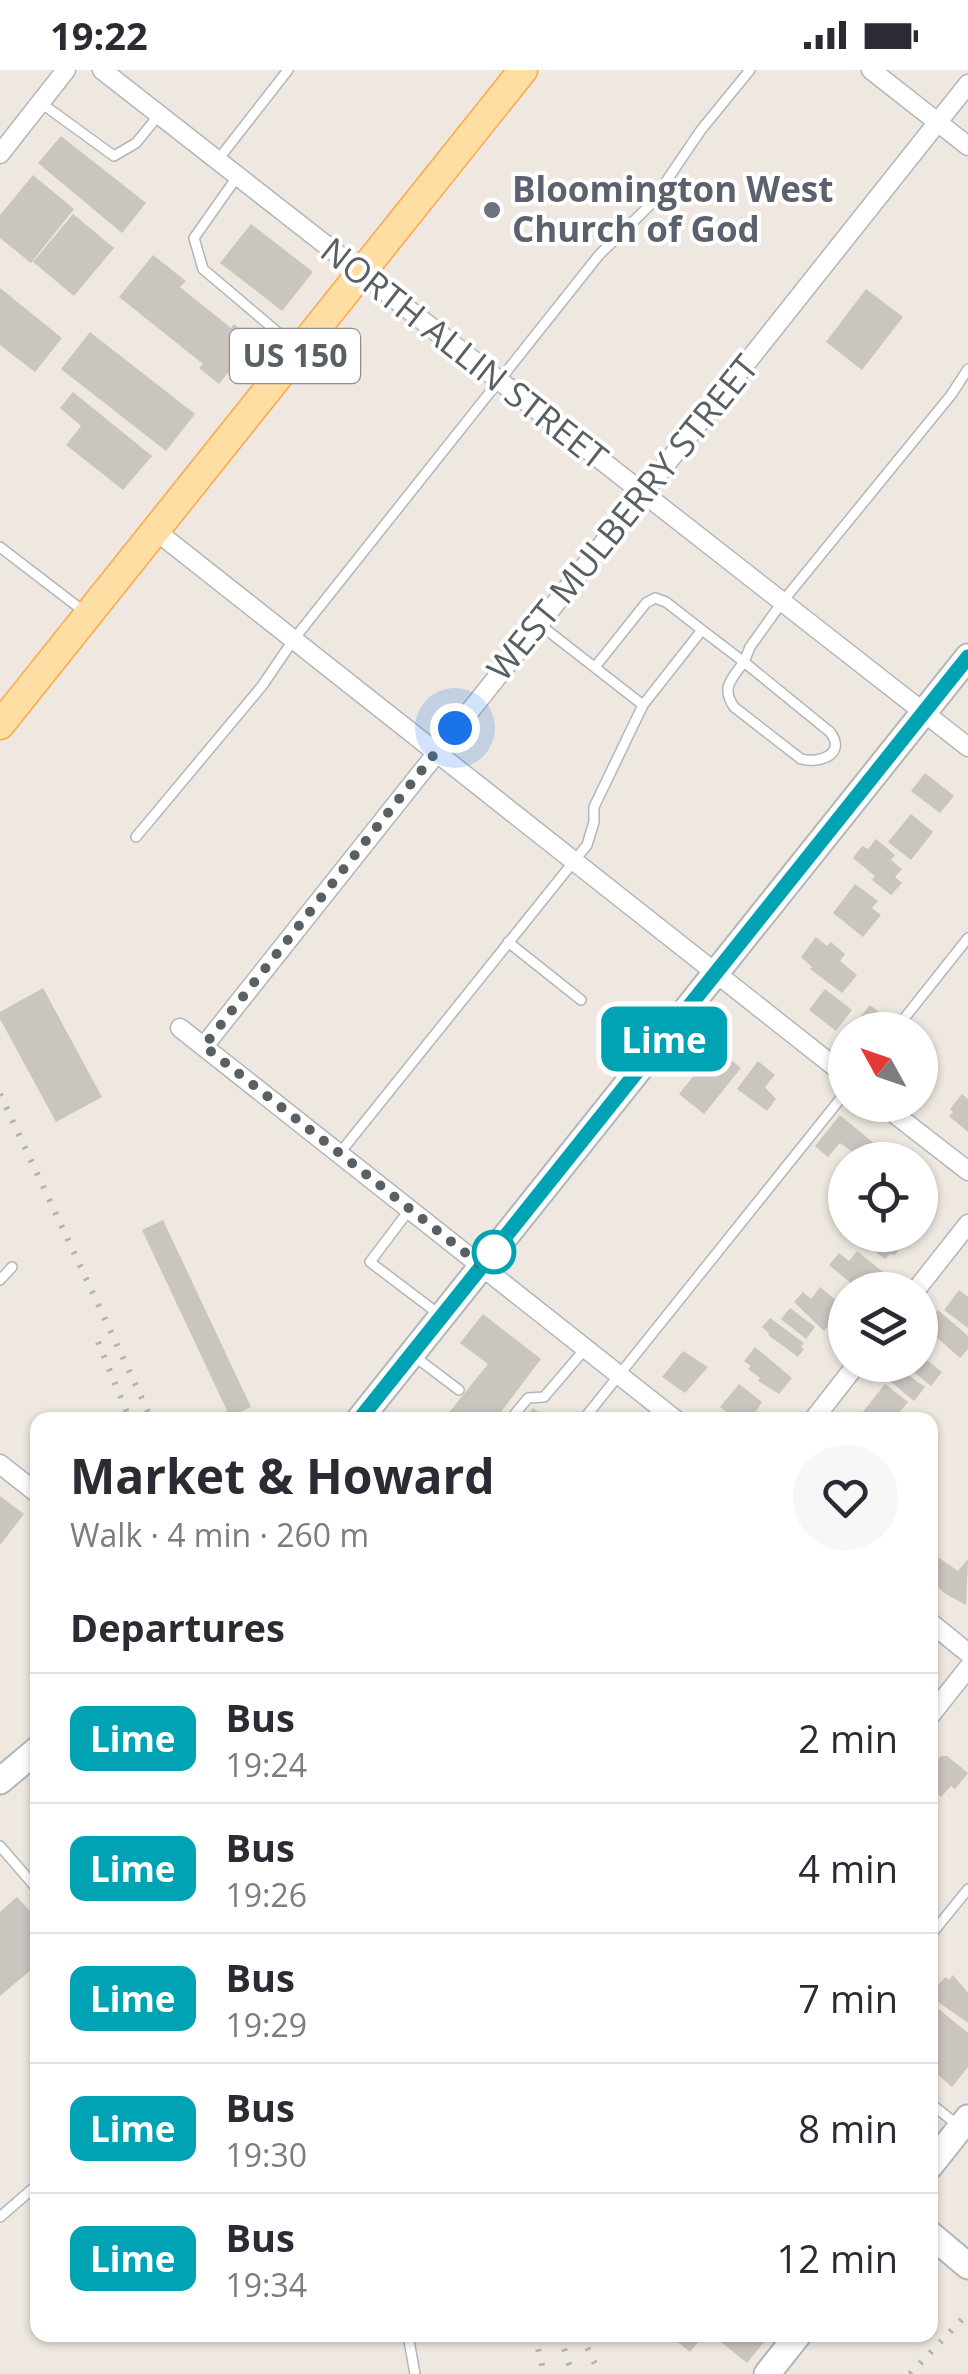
<!DOCTYPE html>
<html lang="en">
<head>
<meta charset="utf-8">
<style>
  :root { --surface:#fff; --page:#f7f7f7; --text:#2b2b33; --muted:#7c7c81; --line:#e1e1e2 }
  body { margin:0; font-family:"Open Sans",sans-serif; background:var(--page); color:var(--text); height:100vh; display:flex; flex-direction:column; font-size:38px; white-space:nowrap }
  * { box-sizing:border-box; margin:0 }
  p { font-size:32px; color:var(--muted) }
  .icon { flex:none; width:55px; height:55px; fill:none; stroke:currentColor; stroke-width:2; stroke-linecap:round; stroke-linejoin:round }
  .map { position:relative; flex:1; overflow:hidden }
  .panel { position:absolute; left:30px; top:1342px; width:908px; height:930px; display:flex; flex-direction:column; background:var(--surface); border-radius:20px; box-shadow:0 2px 8px #0004 }
  .panel>* { flex:none }
  .badge { padding:0 20px; border-radius:15px; font-size:35px; line-height:65px }
  .needle { width:65px; rotate:310deg }
  .fabs { position:absolute; left:828px; top:942px; display:grid; gap:20px }
  .fabs a { display:grid; place-items:center; width:110px; height:110px; border-radius:50%; background:var(--surface); box-shadow:0 2px 8px #0004; font-size:50px }
  .you { position:absolute; width:50px; height:50px; margin:-25px; border:8px solid #fff; border-radius:50%; background:#1a73e8; box-shadow:0 0 0 15px #1a73e833 }
  .map>.badge { position:absolute; translate:-50% -50%; box-shadow:0 0 0 5px #fff }
  h2 { padding:0 40px; font-size:38px; line-height:90px }
  .round { display:grid; place-items:center; flex:none; width:105px; height:105px; border-radius:52px; background:var(--page) }
  .overview { display:flex; align-items:center; justify-content:space-between; height:170px; padding:0 40px }
  h1 { font-size:48px; font-weight:700; line-height:75px }
  ul { padding:0; list-style:none }
  li { display:flex; align-items:center; gap:30px; height:130px; padding:0 40px; border-top:2px solid var(--line) }
  li div { flex:1 }
  li b { display:block; font-size:38px }
  li em { font-style:normal }
  li .badge { min-width:110px; font-weight:700; text-align:center }
  .status { display:flex; justify-content:space-between; align-items:center; height:70px; padding:0 50px; background:var(--surface); direction:ltr }
  .status svg { height:28px; fill:currentColor }
  .map>svg:first-child { display:block }
</style>
</head>
<body>
<div class="status"><b>19:22</b><svg viewBox="0 0 49 12"><path d="M0 12V9h3v3zM5 12V6h3v6zM10 12V3h3v9zM15 12V0h3v12zM26 1h20v11H26zM47 4h2v5h-2z"/></svg></div>
<div class="map">
<svg width="968" height="2304" viewBox="0 0 968 2304">
  <rect width="100%" height="100%" fill="#eee8e0"/>
  <path fill="#cbc5bf" d="M61,66l85,67 -24,30 -84,-70z
    M33,105l41,34 -43,54 -31,-25v-23z
    M73,144l41,34 -40,48 -41,-34z
    M251,154l62,48 -31,39 -62,-48z
    M153,185l33,26 -6,6 51,41 3,-4 20,17 -35,43 -20,-16 4,-4 -84,-67z
    M0,218l62,50 -27,34 -35,-27z
    M866,219l37,28 -41,53 -36,-28z
    M90,262l105,82 -29,37 -105,-82z
    M73,322l79,64 -29,34 -57,-45 15,-19 -21,-18z
    M925,703l29,23 -14,17 -29,-22z
    M911,744l22,18 -22,28 -23,-18z
    M876,769l19,16 -4,5 11,9 -7,8 7,6 -11,12 -19,-15 3,-4 -22,-18 9,-12 6,3z
    M855,814l23,17 -6,7 9,7 -18,22 -30,-24z
    M816,867l11,9 4,-4 14,12 -5,7 17,14 -15,18 -32,-24 2,-2 -11,-10z
    M43,918l59,109 -46,25 -56,-103v-7z
    M825,919l27,21 -16,21 -27,-21z
    M870,935l20,16 -8,9h-28l-3,-2z
    M920,975l12,10 -12,15z
    M716,978l25,20 -37,46 -25,-20z
    M758,991l17,14 -10,12 11,12 -9,12 -30,-22z
    M962,1024l6,5v33l-19,-16 4,-4 -3,-3z
    M840,1045l36,30 -12,15 -24,-17 -12,14 -13,-11z
    M920,1120l12,9 3,8 -13,14z
    M163,1150l88,187 -21,10 -88,-187z
    M865,1165h31l8,8 -9,12 -5,-1 -5,5 -11,-8 4,-6z
    M857,1181l26,21 -14,18h-10l-30,-25 10,-12 10,8z
    M820,1217l23,19 -19,25 -30,-29 9,-10 8,7z
    M959,1220l9,7v31l-24,-18z
    M790,1238l25,19 -9,12 -25,-20z
    M938,1240l30,26v13l-8,9 -35,-31z
    M483,1244l58,45 -46,61h-52l45,-56 -28,-21z
    M770,1248l34,25 -3,4 3,2 -6,8 -30,-22 1,-2 -7,-6z
    M755,1277l37,31 -13,16 -21,-13 2,-3 -12,-9 3,-3 -7,-5z
    M683,1281l25,16 -23,26 -23,-16z
    M920,1285l22,17 -11,14 -26,-21h15z
    M894,1295l31,22 -11,14 -29,-24z
    M739,1314l23,18 -11,17 -3,-3 -3,4h-9l-16,-13z
    M885,1314l23,18 -15,18h-21l-10,-7z
    M533,1338l16,12h-25z
    M0,1426l24,18 -24,31z
    M932,1483l26,18 10,-12 -2,46 -22,-12 -14,-15z
    M941,1686h6l21,17 -13,16 -4,-3 -10,11 -11,-12 7,-9 -5,-9z
    M17,1827l21,23v44l-38,32v-84z
    M953,1905l15,18v30l-31,-22 2,-3 -6,-7 12,-14 4,3z
    M930,1932l38,31v34l-16,20 -22,-19z
    M669,2265h35l-14,17z
    M712,2265h58l-23,28z"/>
  <g fill="none" stroke-linecap="round" stroke-linejoin="round">
    <g stroke="#b2b6ba" stroke-width="12">
      <path id="lane" d="M41,33l73,53 22,-13 23,-28
        M217,91l71,-91
        M237,107l-43,61 9,31 92,78
        M0,477l86,66
        M539,554l104,81 59,-75 42,32c-13,17 -23,26 -10,45l67,52c19,5 46,-5 29,-27l-86,-70 6,-15 33,-46 168,-206 17,-26
        M595,597l51,-64 9,-5 11,4 36,28
        M136,767l126,-151 32,-47 305,-384 51,-50 51,-75 49,-60
        M508,872l73,58
        M895,960l73,-92
        M339,1084l248,-309 7,-23v-15l49,-102
        M410,1139l-40,53 70,53
        M0,1210l12,-13
        M414,1286l45,34
        M510,1350l18,-22 16,-1 41,-48
        M583,1350l262,-327
        M0,1776l38,44
        M930,1866l38,-47
        M930,2033l29,23
        M0,2147l38,-33
        M408,2265l7,39"/>
    </g>
    <g stroke="#b2b6ba" stroke-width="21">
      <path id="street" d="M102,0l866,677
        M871,0l97,76
        M0,84l66,-84
        M156,461l689,544
        M180,958l496,392
        M204,976l764,-962
        M883,1035l85,66
        M916,1220l52,-66
        M813,1350l43,-55
        M0,1394l38,30
        M930,1552l38,31
        M930,1646l38,-48"/>
    </g>
    <g stroke="#b0b7ba" stroke-width="29">
      <path id="secondary" d="M359,1350l609,-763
        M0,1711l38,-32
        M930,2096l38,-48
        M930,2164l38,32
        M767,2304l31,-39"/>
    </g>
    <g stroke="#ffa648" stroke-width="31">
      <path id="primary" d="M0,655l523,-655"/>
    </g>
    <use href="#lane" stroke="#fff" stroke-width="9"/>
    <use href="#street" stroke="#fff" stroke-width="18"/>
    <use href="#secondary" stroke="#fff" stroke-width="25"/>
    <use href="#primary" stroke="#ffdea4" stroke-width="28"/>
    <path stroke="#b1b2b3" stroke-width="6" stroke-dasharray="2.5 12" stroke-linecap="butt" d="M0,1024l152,326
      M98,1272l32,78
      M535,2265l9,39
      M560,2265l12,39
      M581,2265l19,39
      M910,2304l58,-61"/>
  </g>
  <g fill="none" stroke-linecap="round" stroke-linejoin="round">
    <g stroke="#fff" stroke-width="22">
      <path id="line" d="M359,1350l609,-763"/>
    </g>
    <use href="#line" stroke="#00a3b4" stroke-width="15"/>
    <path stroke="#596063" stroke-width="10" stroke-dasharray="0 18" d="M455,658l-251,318 278,220 12,-14"/>
  </g>
  <circle fill="#6b7280" stroke="#fff" stroke-width="4" cx="492" cy="140" r="10"/>
  <circle fill="#fff" stroke="#00a3b4" stroke-width="5" cx="494" cy="1182" r="20"/>
  <g text-anchor="middle" stroke-width="8" stroke-linejoin="round" paint-order="stroke">
    <rect fill="#fff" stroke="#8b9092" stroke-width="2.5" x="230" y="259" width="130" height="54" rx="8"/>
    <g font-size="32" font-weight="bold" fill="#596063">
      <text x="295" y="297">US 150</text>
    </g>
    <g font-size="35" font-weight="bold" fill="#5b616d" stroke="#fff" text-anchor="start">
      <text x="512" y="132">Bloomington West<tspan x="512" dy="40">Church of God</tspan></text>
    </g>
    <g font-size="35" fill="#596063" stroke="#fff">
      <text transform="translate(464 284) rotate(38)" y="12">NORTH ALLIN STREET</text>
      <text transform="translate(623 448) rotate(-51)" y="12">WEST MULBERRY STREET</text>
    </g>
  </g>
</svg>
<div class="fabs">
<a><svg class="needle" viewBox="-14 -14 28 28"><path d="M0-13l5 13h-10z" fill="#e53935"/><path d="M0 13l5-13h-10z" fill="#7c7c81"/></svg></a>
<a><svg class="icon" aria-label="locate" viewBox="0 0 24 24"><circle cx="12" cy="12" r="6"/><path d="M12 2v4M12 18v4M2 12h4M18 12h4"/></svg></a>
<a><svg class="icon" aria-label="layers" viewBox="0 0 24 24"><path d="M12 4l9 5-9 5-9-5zM3 14l9 5 9-5"/></svg></a>
</div>
<div class="you" style="left:455px;top:658px"></div>
<b class="badge" style="left:664px;top:969px;background:#00a3b4;color:#fff">Lime</b>
<section class="panel">
<div class="overview"><div><h1>Market &amp; Howard</h1><p>Walk · 4 min · 260 m</p></div><a class="round"><svg class="icon" aria-label="heart" viewBox="0 0 24 24"><path d="M12 20l-8-8c-3-5 5-10 8-4 3-6 11-1 8 4z"/></svg></a></div>
<h2>Departures</h2>
<ul>
<li><span class="badge" style="background:#00a3b4;color:#fff">Lime</span><div><b>Bus</b><p>19:24</p></div><em>2 min</em></li>
<li><span class="badge" style="background:#00a3b4;color:#fff">Lime</span><div><b>Bus</b><p>19:26</p></div><em>4 min</em></li>
<li><span class="badge" style="background:#00a3b4;color:#fff">Lime</span><div><b>Bus</b><p>19:29</p></div><em>7 min</em></li>
<li><span class="badge" style="background:#00a3b4;color:#fff">Lime</span><div><b>Bus</b><p>19:30</p></div><em>8 min</em></li>
<li><span class="badge" style="background:#00a3b4;color:#fff">Lime</span><div><b>Bus</b><p>19:34</p></div><em>12 min</em></li>
</ul>
</section>
</div>
</body>
</html>
